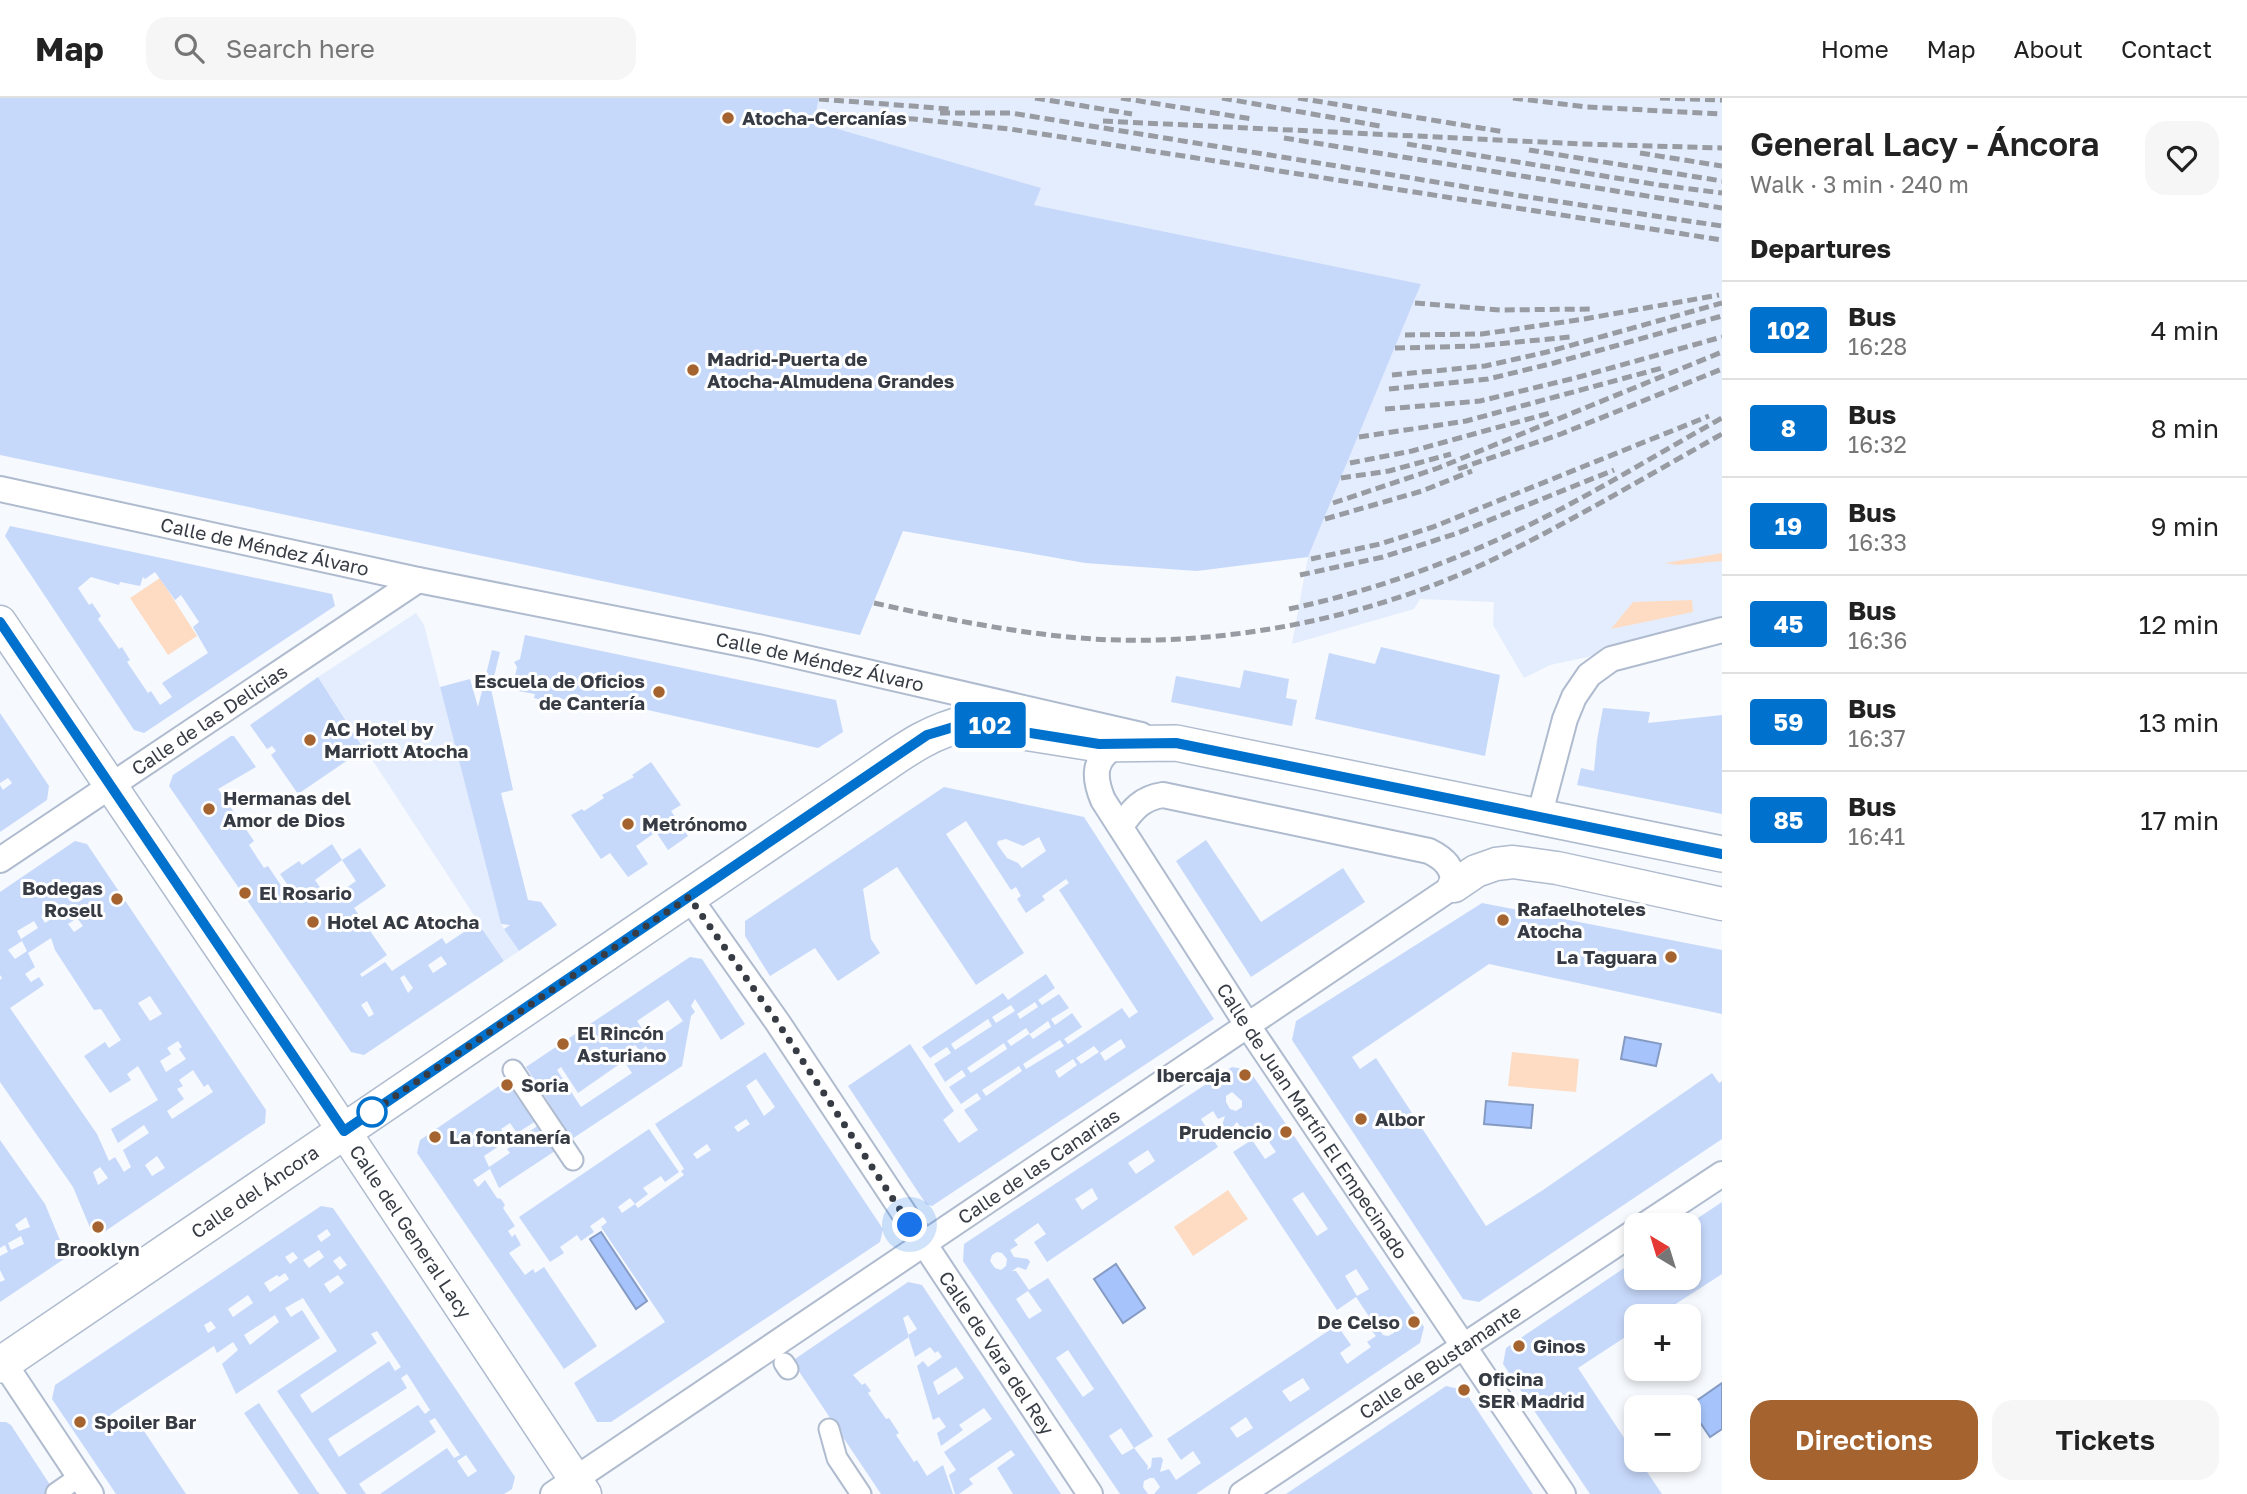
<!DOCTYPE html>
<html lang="en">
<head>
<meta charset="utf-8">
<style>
  :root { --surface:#fff; --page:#f6f6f6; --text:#222; --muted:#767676; --line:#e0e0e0; --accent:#a4632f }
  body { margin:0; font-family:"Golos Text",sans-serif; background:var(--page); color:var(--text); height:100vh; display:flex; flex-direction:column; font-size:26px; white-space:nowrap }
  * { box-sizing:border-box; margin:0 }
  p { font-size:23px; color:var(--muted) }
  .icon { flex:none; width:38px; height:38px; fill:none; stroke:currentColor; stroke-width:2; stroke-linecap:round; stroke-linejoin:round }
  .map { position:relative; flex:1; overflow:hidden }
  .sheet { display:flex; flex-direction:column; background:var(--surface); width:525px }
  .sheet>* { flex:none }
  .badge { padding:0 14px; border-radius:5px; font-size:24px; line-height:46px }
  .needle { width:46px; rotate:322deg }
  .controls { position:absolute; left:1624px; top:1115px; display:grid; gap:14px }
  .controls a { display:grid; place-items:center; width:77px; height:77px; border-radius:14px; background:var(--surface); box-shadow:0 4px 10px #0003; font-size:35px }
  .you { position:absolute; width:35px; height:35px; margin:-18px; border:5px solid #fff; border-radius:50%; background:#1a73e8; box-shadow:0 0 0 10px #1a73e833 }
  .map>.badge { position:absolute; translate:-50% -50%; box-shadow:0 0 0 4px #fff }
  h2 { padding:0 28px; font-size:26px; line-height:63px }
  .round { display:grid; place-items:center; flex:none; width:74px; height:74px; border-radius:21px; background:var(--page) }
  .headline { display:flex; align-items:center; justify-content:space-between; height:119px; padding:0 28px }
  h1 { font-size:33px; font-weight:600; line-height:52px }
  .cta { display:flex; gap:14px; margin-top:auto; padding:14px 28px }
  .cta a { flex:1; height:80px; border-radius:21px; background:var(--accent); color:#fff; font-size:28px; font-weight:600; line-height:80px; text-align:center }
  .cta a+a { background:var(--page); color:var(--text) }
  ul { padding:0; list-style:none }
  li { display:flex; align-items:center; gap:21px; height:98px; padding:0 28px; border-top:2px solid var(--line) }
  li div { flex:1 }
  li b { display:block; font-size:26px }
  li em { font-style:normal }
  li .badge { min-width:77px; font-weight:700; text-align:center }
  header { display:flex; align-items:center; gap:42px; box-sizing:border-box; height:98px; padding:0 35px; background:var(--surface); border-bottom:2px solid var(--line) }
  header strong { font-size:33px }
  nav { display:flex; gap:38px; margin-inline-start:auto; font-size:24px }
  .search { width:490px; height:63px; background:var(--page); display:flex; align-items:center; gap:18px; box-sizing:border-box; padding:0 24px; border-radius:21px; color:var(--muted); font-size:26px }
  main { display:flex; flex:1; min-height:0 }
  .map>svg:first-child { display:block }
</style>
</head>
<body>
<header>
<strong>Map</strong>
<div class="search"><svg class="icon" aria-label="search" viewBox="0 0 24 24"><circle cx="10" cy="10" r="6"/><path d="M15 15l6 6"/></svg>Search here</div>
<nav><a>Home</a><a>Map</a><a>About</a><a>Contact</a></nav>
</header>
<main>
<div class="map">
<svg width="1722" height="1396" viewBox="0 0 1722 1396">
  <rect width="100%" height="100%" fill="#f6f9fd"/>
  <path fill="#e4edfd" d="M819,0h903v522l-88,20 -37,15 -47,10 -26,13 -31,-53 1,-23 -74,-3 -6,10 -122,35 16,-87 113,-273 -387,-79 6,-17 -226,-66z
    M416,515l8,12 77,299 18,27 -15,10 -186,-284z"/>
  <path fill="#fedcc4" d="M1722,455v8l-44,4 -13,-2z
    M160,480l37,58 -29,19 -38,-57z
    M1692,502l1,12 -82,17 22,-27z
    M1512,954l67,7 -3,33 -68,-6z
    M1228,1092l20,29 -55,37 -19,-29z"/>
  <path fill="#a6c4fb" stroke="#859bc4" stroke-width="2" d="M1625,939l36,7 -5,22 -35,-7z
    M1486,1003l47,4 -2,23 -47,-4z
    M601,1134l46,69 -11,8 -46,-70z
    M1116,1166l29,44 -22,15 -29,-44z
    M1722,1285v46l-12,8 -21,-31z"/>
  <path fill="#c7d9fb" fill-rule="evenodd" d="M0,0h819l-5,24 227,66 -7,17 387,79 -113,273 -111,14 -112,-8 -182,-32 -43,104 -860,-180z
    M10,428l322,68 3,12 -191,127 -10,-3 -129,-194zM155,474l20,28 6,-5 18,27 -6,5 15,26 -46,30 10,14 -12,8 -9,-14 -3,2 -21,-31 3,-2 -8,-13 -3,2 -21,-30 3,-3 -9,-13 -3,2 -11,-17 13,-11 28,8 1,-3 20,4 3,-9 2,2z
    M525,537l311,65 7,32 -25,16 -233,-52 -2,8 -30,-7 -1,6 -18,-5 1,-4 -23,-4 5,-23 -3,-5 6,-3z
    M1381,549l119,28 -15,81 -170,-37 14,-66 46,11z
    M492,552l8,2 -9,37 22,101 -12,3 27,107 13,2 16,23 -38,26 -15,-22 6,-4 -9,-1 -61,-237 30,-8 8,28z
    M1244,572l45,9 -3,19 11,2 -5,26 -121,-24 5,-26 64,12z
    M318,579l46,72 -66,45 -27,-39 5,-4 -4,-5 -5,3 -17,-24z
    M1603,610l47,4 -2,11 74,-8v99l-145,-29 4,-17 13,3 3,-31z
    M0,615l49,73 -2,14 -47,32v-47l3,5 9,-7 -4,-5 -8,5z
    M231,638h3l22,31 -38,22 36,52 -5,4 15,23 4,-2 16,24 -3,2 5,7 8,-5 -14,-20 19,-13 3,4 30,-21 10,16 -27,20 14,20 27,-19 -14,-21 18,-12 26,38 -32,22 33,47 -27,19 2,3 23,-15 7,9 50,-33 4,6 24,-16 11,-1 23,34 -140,94 -13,-3 -182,-266 4,-11zM441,858l6,8 -14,9 -5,-8zM404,877l9,13 -5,5 -8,-15zM367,903l7,13 -5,3 -8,-12z
    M651,664l30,43 -10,6 17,25 -20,14 -12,-18 -20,14 12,18 -20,13 -18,-24 -9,6 -30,-44 11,-6 2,2 20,-13 -2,-3 32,-18 -2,-2z
    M944,689l140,30 130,202 -282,187 -6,-2 -78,-118 62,-42 44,67 -11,9 16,23 19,-13 -14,-20 17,-11 -4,-6 -16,11 -12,-17 17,-11 -4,-6 -17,12 -11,-18 17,-11 -4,-6 -17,11 -8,-11 81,-54 5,7 38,-26 9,14 -17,12 4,5 17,-11 10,14 -18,11 4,6 17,-12 10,14 -18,12 4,5 54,-36 7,10 9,-6 -79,-122 10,-7 -3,-4 -24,17 3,4 -19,13 -9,-14 4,-3 -5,-9 -5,3 -45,-69 -20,13 78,119 -48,32 -79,-118 -34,22 8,50 9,14 -42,28 -23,-33 -45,28 -25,-40v-15zM1039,739l7,14 -24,17 -4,-5 -11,-5 -10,-14 1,-3 8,-2 17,7zM1035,904l3,5 -18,12 -3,-5zM1011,907l4,6 -19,12 -4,-6zM988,921l4,7 -37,24 -4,-6zM1048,923l3,6 -18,12 -4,-5 -18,12 -4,-5 19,-13 4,6zM1121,941l5,8 -21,14 -5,-8zM1060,942l4,6 -38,23 -3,-5zM1004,945l3,6 -36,24 -4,-5zM1094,948l5,6 -18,12 -5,-6zM1073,961l4,6 -18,13 -4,-7zM1019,968l3,5 -36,25 -4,-6z
    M1206,742l55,82 82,-54 22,34 -114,75 -75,-116z
    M75,743l12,3 179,266 -1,13 -161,109 -13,-2 -18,-43 -73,-105v-102l2,-2 -2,-3v-83zM56,808l5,7 -16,10 -4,-7zM77,820l6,8 -9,6 -6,-8zM34,823l4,7 -17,11 6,12 -12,8 -7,-9 14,-9 -5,-10zM51,840l4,12 39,60 7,-1 20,31 -12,8 -4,-6 -21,14 26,37 21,-13 -4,-6 11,-8 20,34 -47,29 7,14 26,-18 5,8 -26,17 8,17 -7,5 -9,-15 -6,4 -12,-27 -87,-126 34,-23 -5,-8 -8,5 -6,-8 10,-7 -7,-14zM150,898l12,18 -12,7 -12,-18zM178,943l4,6 -3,2 7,10 -20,13 -6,-11 11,-7 -4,-6zM193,972l11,17 4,-3 5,8 -41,27 -5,-8 17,-12 -7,-10 6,-3 -4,-6zM157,1058l8,12 -13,8 -7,-11zM100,1069l8,11 -10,7 -5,-13z
    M1482,805l240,47v64l-233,-50 -137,93 8,12 16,-11 110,168 57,-36 169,-117 7,10 3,-2v58l-243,163 -16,-3 -171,-259 4,-19z
    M690,859l12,2 43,65 -24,16 -26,-41 -4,7 4,6 -4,4 -9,50 -110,73 -46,-72zM668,902l15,21 -32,22 -14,-22zM635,947l5,6 6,-5 4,7 -8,5 -4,-6 -4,2 -4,-6zM624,963l8,12 -51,34 -24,-37 4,-3 17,26z
    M765,954l118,177 -3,13 -269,180h-14l-23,-39 91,-61 -64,-95 6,-5 -4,-5 -13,9 4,6 -13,9 -4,-6 -17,12 4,6 -14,9 -31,-45 130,-88 30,43 -14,10 -4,-6 -18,12 5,6 -13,10 -5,-6 -12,9 4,6 13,-9 3,4 46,-33 -3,-4 3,-2 -29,-45zM756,981l19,28 -11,9 -18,-30zM746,1021l4,5 -12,8 -4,-5zM707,1046l4,6 -14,9 -4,-5z
    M1232,969l17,3 175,257 -4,16 -224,151h-42l6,-7 -6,-9h-4l-6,3 -1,6 5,7h-28l-157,-233 1,-17zM1232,994l10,9v6l-6,4 -6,-2 -4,-7v-6zM1213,1013l5,8 7,-3 -3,9 4,6 8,-1v-5l3,-3 13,19 -17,11 104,158 19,-13 14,21 -2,2 -8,-2 -3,7 14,5 5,6 -9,6 4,5 -24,17 -7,-11 11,-8 -14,-20 -170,114 14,21 12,-9 8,12 -25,17 -7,-11 -9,3 3,-12 -2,-3 -9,1 -1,9 -4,3 1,-4 -14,-18 -12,7 -13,-19 12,-8 13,20 19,-12 -105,-158 -19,12 -13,-19h-4l6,-4 8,3 4,-8 -2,-3 -14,-2 -4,-7 8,-5 -4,-5 24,-17 8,11 -12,8 13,20 171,-115 -17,-28zM1263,1035l13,19 -11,7 -13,-19zM1148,1052l7,11 -19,13 -8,-11zM1092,1090l6,11 -16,11 -7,-11zM1303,1094l25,37 -11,7 -25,-37zM997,1154l5,1 5,6 -1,7 -5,4 -6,-2 -5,-7 2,-6zM1356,1171l13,20 -12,7 -12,-20zM1028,1193l14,20 -13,8 -13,-20zM1384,1221l6,1 4,6v7l-6,3 -5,-1 -5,-7 1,-6zM1068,1252l26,39 -11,8 -27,-39zM1303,1280l7,11 -20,13 -8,-11zM1246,1319l7,11 -16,10 -7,-10z
    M509,981l27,42 -19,12 -7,-10 -9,6 7,11 8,-5 2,4 21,-14 16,26 -56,37 -9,-19 -17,11 5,7 7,-7 12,18 4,1 4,6 -2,3 12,18 -7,5 4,6 3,-3 6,11 -12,8 16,22 8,-6 2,4 9,-6 53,79 -33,23 -147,-216 3,-13zM508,1042l4,6 -5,3 3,4 -21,14 -5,-11z
    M0,1042l45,64 22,53 -67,45v-20l5,-2 -5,-10v-14l8,-4 -3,-7 -5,3zM26,1119l4,10 -11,4 -4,-6zM21,1138l3,8 -13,6 -3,-7z
    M1722,1104v72l-65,42h-21v14l-58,38 58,88v4h3l23,34h-72l-87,-130 3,-16 130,-88v18h53v-54z
    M321,1108l12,2 39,57 143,212 -3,12 -8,5h-124l67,-46 7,10 6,-3 -25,-37 -6,3 7,11 -77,52 7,10h-19l-70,-103 60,-40 -34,-53 -18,10 6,9 11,-7 18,28 -84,56 -14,-30 16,-14 -5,-8 -16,11 -3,-7 -104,69 8,12 16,-11 52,78h-70l-64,-95 3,-14zM327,1131l4,6 -10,7 -4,-6zM319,1152l5,7 -15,11 -6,-8zM293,1154l5,6 -8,6 -5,-7zM340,1158l7,9 -7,5 -7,-9zM285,1175l4,6 -19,13 -6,-9 13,-8 2,2zM338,1177l6,8 -14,10 -6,-9zM248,1197l5,8 -20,14 -5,-8zM275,1217l4,7 -29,23 -6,-10zM211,1223l5,7 -8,5 -4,-8zM377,1233l24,36 -6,4 -6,-10 -77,52 -12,-18 77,-52 -6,-9zM407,1276l23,36 -5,4 -7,-9 -79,52 -11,-18 79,-51 -6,-10zM466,1357l11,16 -9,6 -11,-16z
    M908,1184l14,3 139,209h-48l-16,-26 18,-13 -4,-5 -42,29 4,5 -14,10h-4l-6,-19 7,-5 -12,-18 48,-33 -8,-11 -25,17 4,5 -22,16 -4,-13 9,-6 -7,-10 -6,3 -16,-54 6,-5 5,6 14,-10 -4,-6 -3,2 -5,-6 -15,10 -7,-22 9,-6 -9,-14 -5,3 6,19 -56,38 9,10 3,-2 6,8 -3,2 18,26 3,-1 10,15 -3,2 18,27 3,-2 10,16 16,-11 10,29h-72l-89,-133zM956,1269l8,11 -26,17 -5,-13z
    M1446,1288l18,4 69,104h-247z
    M259,1305l58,88 3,3h-21l-55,-81z
    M0,1324h6l5,3 45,69h-56z"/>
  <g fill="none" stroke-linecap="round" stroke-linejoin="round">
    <g stroke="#afbbce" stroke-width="23">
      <path id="pedestrian" d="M513,972l60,90
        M784,1265l4,6
        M829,1331l8,29 24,36
        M56,1395l23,-16"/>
    </g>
    <g stroke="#afbbce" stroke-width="28">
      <g id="minor">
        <path id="s1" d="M0,391l418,91 340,67 383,88"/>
        <path id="s2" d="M1118,647c-25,13 -25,31 -15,55l145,226 315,468"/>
        <path d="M1539,719l26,-98 9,-22 15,-22 22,-16 111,-29"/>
        <path id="s3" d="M0,762l418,-280"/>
        <path id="s4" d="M689,799l89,126 312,471"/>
        <path d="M1645,1127l77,-51"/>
        <path d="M0,1259l91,137"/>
        <path id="s5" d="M553,1396l901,-608c-1,-19 -9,-27 -25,-35l-266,-56c-21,3 -30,14 -42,31"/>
        <path id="s6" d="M1242,1396l394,-263"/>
      </g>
    </g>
    <g stroke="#afbbce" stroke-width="35">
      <g id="tertiary">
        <path id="s7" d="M0,524l316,467 269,405"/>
        <path d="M1454,788l22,-15 20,-7 17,-2 44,6 165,36"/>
      </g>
    </g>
    <g stroke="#afbbce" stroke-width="38">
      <g id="secondary">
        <path id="s8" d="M0,1267l880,-598c29,-20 52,-36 87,-44l132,21 77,-1 546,111"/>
      </g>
    </g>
    <use href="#pedestrian" stroke="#fff" stroke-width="19"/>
    <use href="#minor" stroke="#fff" stroke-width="24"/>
    <use href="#tertiary" stroke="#fff" stroke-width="32"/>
    <use href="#secondary" stroke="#fff" stroke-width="35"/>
    <path stroke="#989ca2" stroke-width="5" stroke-dasharray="10 5" stroke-linecap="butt" d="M1035,0l97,16
      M1121,0l131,21
      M1222,0l158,28
      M1298,0l207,34
      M1513,0l74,9 135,7
      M1660,0l62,2
      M819,1l131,10
      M940,15h71l517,84 194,29
      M818,16l96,5 96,10 712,111
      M1103,23l479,23 140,4
      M1284,40l438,70
      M1407,46l252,41 63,8
      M1529,52l193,31
      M1640,55l82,13
      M1415,205l85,7 92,-1
      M1405,237l77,-1 102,-15 135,-24
      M1395,250l81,-2 94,-9
      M1392,277l93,-9 62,-14 175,-49
      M1389,291l99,-10 66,-16 168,-47
      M1385,311l95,-8 95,-23 147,-41
      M1359,339l107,-16 196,-53
      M1350,365l62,-12 138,-38
      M1458,371l103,-35 161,-65
      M1341,380l48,-7 62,-17
      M1333,405l105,-35 284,-116
      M1325,421l97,-28 50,-20
      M1311,461l69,-15 53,-17 276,-111
      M1300,477l83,-18 72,-23 159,-64
      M874,505c72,16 145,31 219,36 133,8 282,-22 401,-80 78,-38 153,-83 228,-125
      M1289,511c94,-20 185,-55 270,-99 55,-29 109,-62 163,-92"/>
  </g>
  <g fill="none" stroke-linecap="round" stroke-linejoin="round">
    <g stroke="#fff" stroke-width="16">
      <path id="line" d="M0,524l344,509 583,-396 40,-12 132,21 77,-1 546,111"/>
    </g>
    <use href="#line" stroke="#0072ce" stroke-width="10"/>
    <path stroke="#373c44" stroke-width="7" stroke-dasharray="0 12.6" d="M372,1014l-9,6 326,-221 89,126 132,202"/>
  </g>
  <g fill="#a4632f" stroke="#fff" stroke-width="2.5">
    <circle cx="728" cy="20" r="7"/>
    <circle cx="693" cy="272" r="7"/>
    <circle cx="659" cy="594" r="7"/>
    <circle cx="310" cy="642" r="7"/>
    <circle cx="209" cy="711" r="7"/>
    <circle cx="628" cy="726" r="7"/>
    <circle cx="245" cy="795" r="7"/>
    <circle cx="117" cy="801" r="7"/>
    <circle cx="1503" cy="822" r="7"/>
    <circle cx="313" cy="824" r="7"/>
    <circle cx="1671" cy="859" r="7"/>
    <circle cx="563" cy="946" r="7"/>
    <circle cx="1245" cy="977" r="7"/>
    <circle cx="507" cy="987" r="7"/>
    <circle cx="1361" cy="1021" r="7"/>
    <circle cx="1286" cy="1034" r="7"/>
    <circle cx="435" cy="1039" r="7"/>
    <circle cx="98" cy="1129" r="7"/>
    <circle cx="1414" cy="1224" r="7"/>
    <circle cx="1519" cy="1248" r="7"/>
    <circle cx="1464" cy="1292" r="7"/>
    <circle cx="80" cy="1324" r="7"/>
  </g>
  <circle fill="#fff" stroke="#0072ce" stroke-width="3.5" cx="372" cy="1014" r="14"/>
  <g text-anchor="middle" stroke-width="6" stroke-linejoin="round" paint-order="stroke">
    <g font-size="19" font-weight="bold" fill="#373c44" stroke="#fff" text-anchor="start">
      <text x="742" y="27">Atocha-Cercanías</text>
      <text x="707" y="268">Madrid-Puerta de<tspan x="707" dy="22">Atocha-Almudena Grandes</tspan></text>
      <text x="645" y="590" text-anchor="end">Escuela de Oficios<tspan x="645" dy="22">de Cantería</tspan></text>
      <text x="324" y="638">AC Hotel by<tspan x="324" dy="22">Marriott Atocha</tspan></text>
      <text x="223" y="707">Hermanas del<tspan x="223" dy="22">Amor de Dios</tspan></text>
      <text x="642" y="733">Metrónomo</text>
      <text x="103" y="797" text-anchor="end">Bodegas<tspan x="103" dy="22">Rosell</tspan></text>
      <text x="259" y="802">El Rosario</text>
      <text x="1517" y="818">Rafaelhoteles<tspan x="1517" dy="22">Atocha</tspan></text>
      <text x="327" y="831">Hotel AC Atocha</text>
      <text x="1657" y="866" text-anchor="end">La Taguara</text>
      <text x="577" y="942">El Rincón<tspan x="577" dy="22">Asturiano</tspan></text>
      <text x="1231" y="984" text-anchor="end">Ibercaja</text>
      <text x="521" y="994">Soria</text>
      <text x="1375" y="1028">Albor</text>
      <text x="1272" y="1041" text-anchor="end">Prudencio</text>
      <text x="449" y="1046">La fontanería</text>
      <text x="98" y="1158" text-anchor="middle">Brooklyn</text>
      <text x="1400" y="1231" text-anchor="end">De Celso</text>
      <text x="1533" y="1255">Ginos</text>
      <text x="1478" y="1288">Oficina<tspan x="1478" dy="22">SER Madrid</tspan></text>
      <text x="94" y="1331">Spoiler Bar</text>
    </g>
    <g font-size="19" fill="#373c44" stroke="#fff">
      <text dy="7" stroke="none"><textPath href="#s1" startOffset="271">Calle de Méndez Álvaro</textPath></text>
      <text dy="7" stroke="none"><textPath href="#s1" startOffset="838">Calle de Méndez Álvaro</textPath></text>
      <text dy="7" stroke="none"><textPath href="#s3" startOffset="252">Calle de las Delicias</textPath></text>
      <text dy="7" stroke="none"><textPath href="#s2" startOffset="448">Calle de Juan Martín El Empecinado</textPath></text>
      <text dy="7" stroke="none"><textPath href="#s5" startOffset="586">Calle de las Canarias</textPath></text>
      <text dy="7" stroke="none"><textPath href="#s8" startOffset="308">Calle del Áncora</textPath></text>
      <text dy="7" stroke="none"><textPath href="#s7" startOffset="735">Calle del General Lacy</textPath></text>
      <text dy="7" stroke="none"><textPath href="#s4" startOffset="550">Calle de Vara del Rey</textPath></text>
      <text dy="7" stroke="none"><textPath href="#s6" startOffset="238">Calle de Bustamante</textPath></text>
    </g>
  </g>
</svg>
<div class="controls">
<a><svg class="needle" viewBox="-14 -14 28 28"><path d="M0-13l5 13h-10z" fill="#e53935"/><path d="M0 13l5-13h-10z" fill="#767676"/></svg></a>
<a>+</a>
<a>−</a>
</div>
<div class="you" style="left:910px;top:1127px"></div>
<b class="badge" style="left:990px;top:627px;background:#0072ce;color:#fff">102</b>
</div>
<section class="sheet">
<div class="headline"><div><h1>General Lacy - Áncora</h1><p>Walk · 3 min · 240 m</p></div><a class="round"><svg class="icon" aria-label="heart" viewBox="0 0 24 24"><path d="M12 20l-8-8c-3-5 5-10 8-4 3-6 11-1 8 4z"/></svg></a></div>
<h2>Departures</h2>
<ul>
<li><span class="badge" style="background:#0072ce;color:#fff">102</span><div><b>Bus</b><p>16:28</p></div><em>4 min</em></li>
<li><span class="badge" style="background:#0072ce;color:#fff">8</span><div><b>Bus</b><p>16:32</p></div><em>8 min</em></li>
<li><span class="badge" style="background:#0072ce;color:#fff">19</span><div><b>Bus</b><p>16:33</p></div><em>9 min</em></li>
<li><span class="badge" style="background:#0072ce;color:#fff">45</span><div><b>Bus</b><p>16:36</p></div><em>12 min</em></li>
<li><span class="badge" style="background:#0072ce;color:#fff">59</span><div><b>Bus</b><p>16:37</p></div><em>13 min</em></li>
<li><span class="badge" style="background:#0072ce;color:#fff">85</span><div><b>Bus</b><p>16:41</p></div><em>17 min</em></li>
</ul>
<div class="cta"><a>Directions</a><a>Tickets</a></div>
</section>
</main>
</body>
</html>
